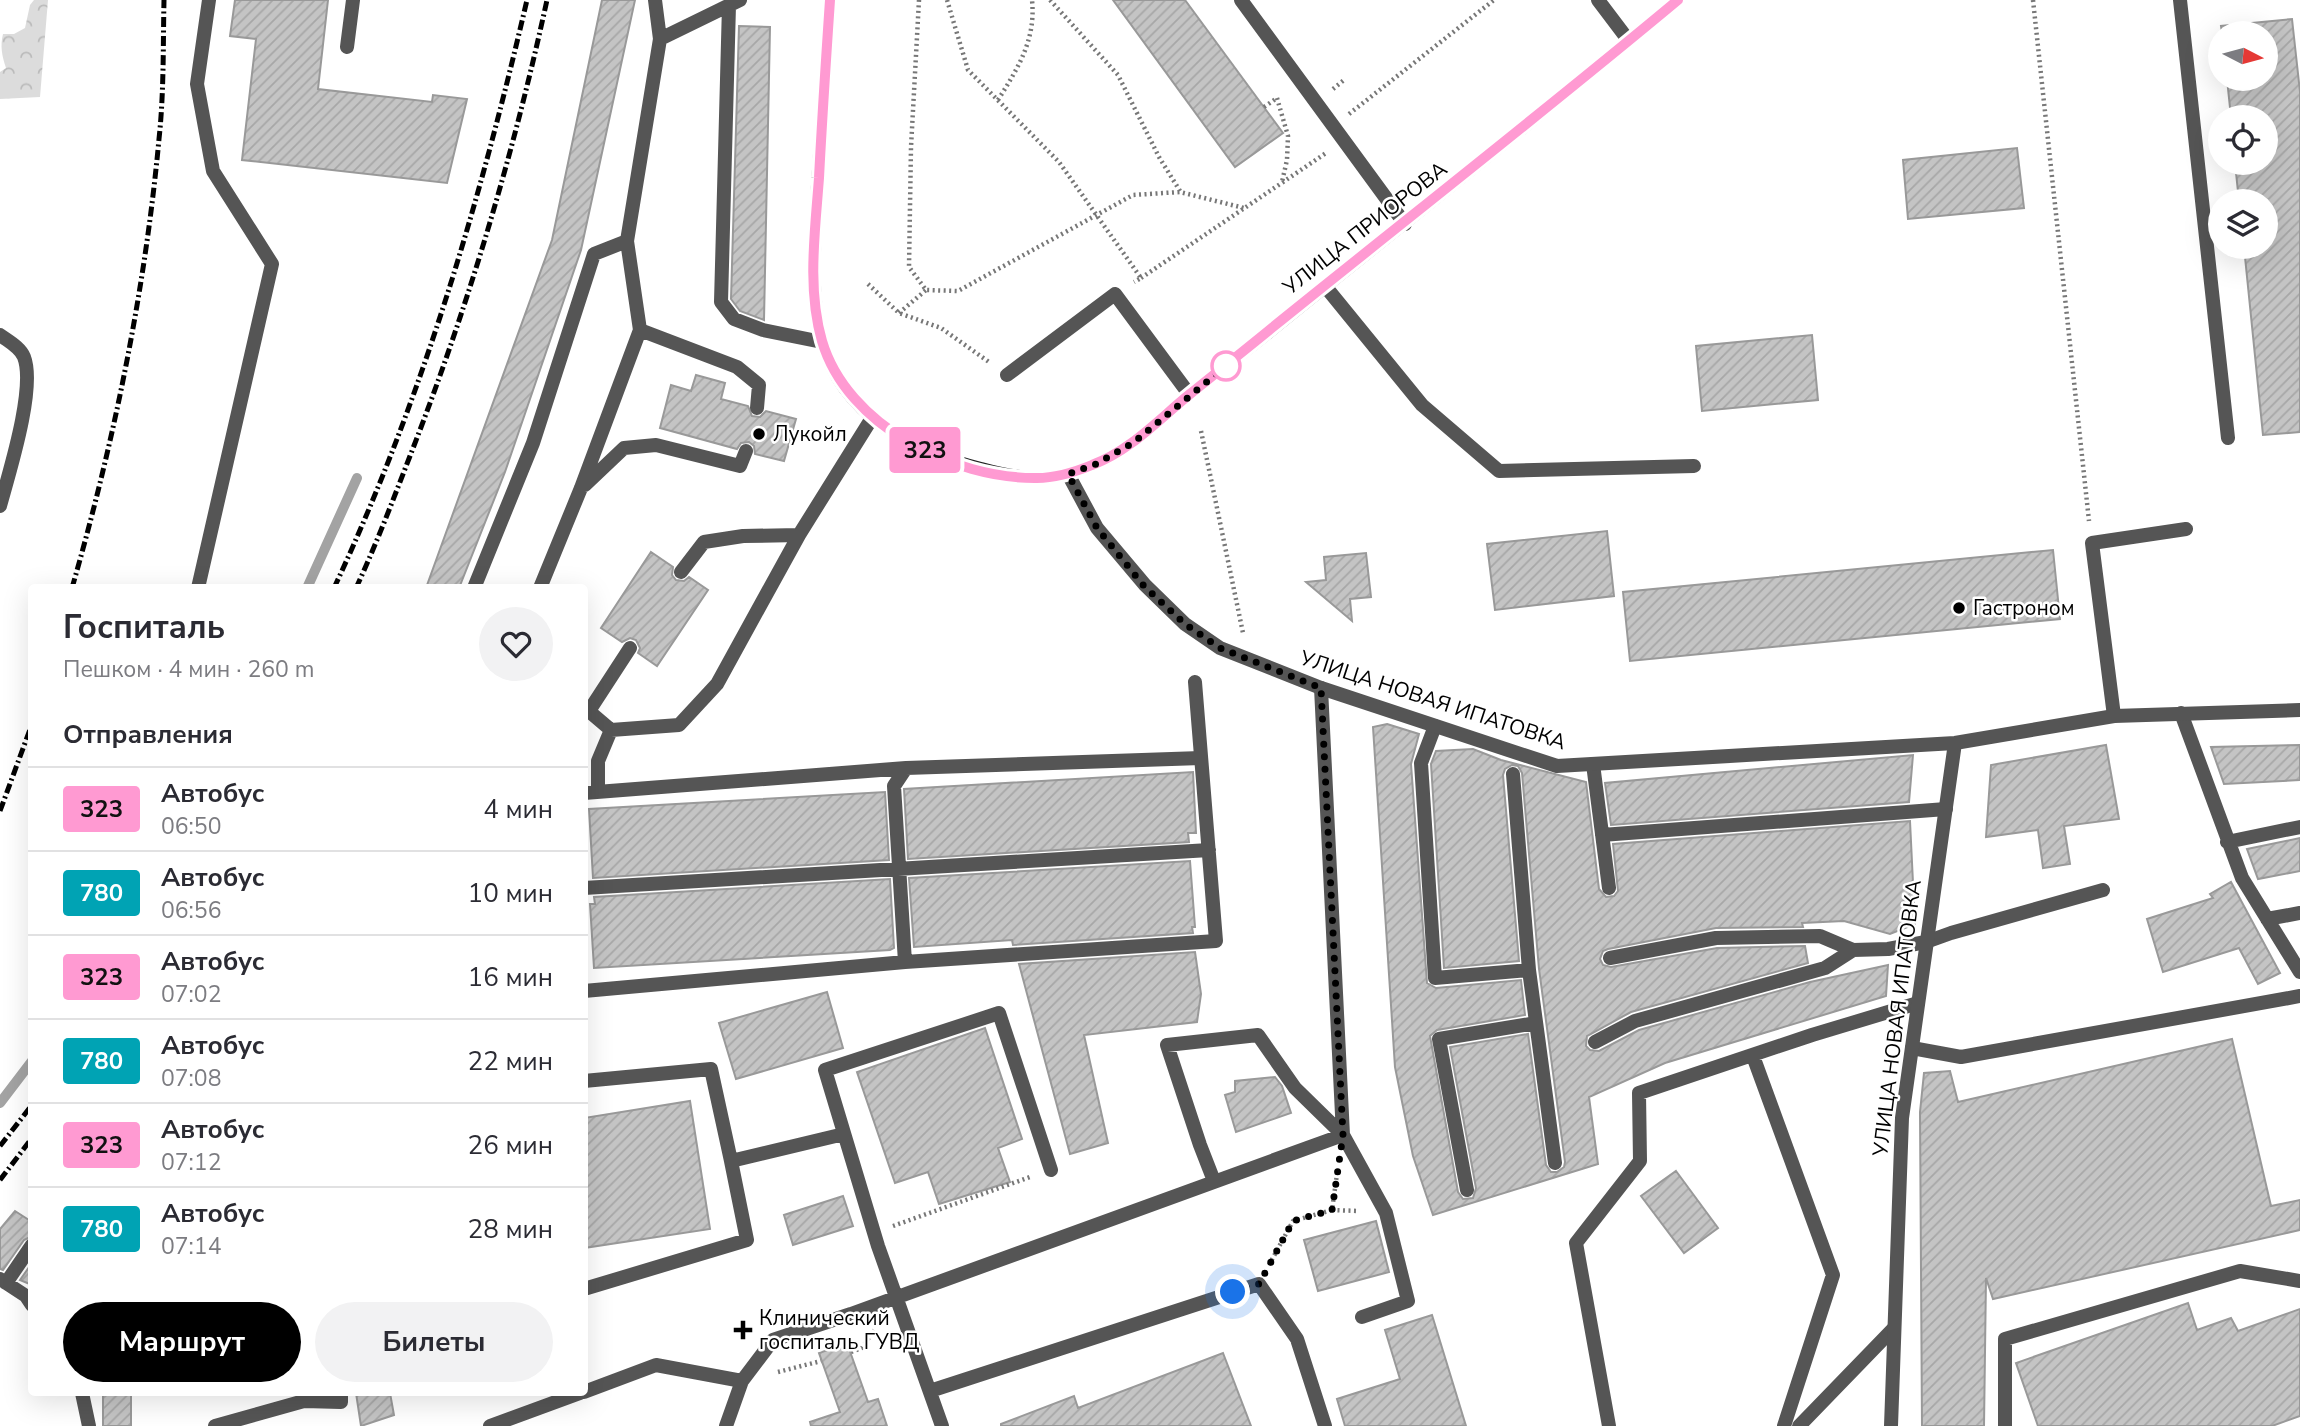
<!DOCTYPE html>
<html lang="ru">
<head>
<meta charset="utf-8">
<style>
  :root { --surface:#fff; --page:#f2f2f3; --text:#2b2b33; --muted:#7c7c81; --line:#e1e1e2; --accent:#000 }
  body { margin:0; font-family:"Nunito Sans",sans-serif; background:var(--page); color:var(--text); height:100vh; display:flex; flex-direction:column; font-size:26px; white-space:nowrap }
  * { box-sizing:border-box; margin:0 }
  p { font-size:23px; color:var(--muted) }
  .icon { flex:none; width:38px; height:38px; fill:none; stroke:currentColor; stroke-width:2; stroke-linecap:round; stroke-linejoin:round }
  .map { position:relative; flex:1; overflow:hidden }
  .details { position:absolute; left:28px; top:584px; width:560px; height:812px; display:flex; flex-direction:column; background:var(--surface); border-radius:7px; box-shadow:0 7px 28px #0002 }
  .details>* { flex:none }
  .badge { padding:0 14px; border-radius:5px; font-size:24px; line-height:46px }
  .needle { width:46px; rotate:96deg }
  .controls { position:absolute; left:2208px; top:21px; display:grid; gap:14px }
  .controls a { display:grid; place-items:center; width:70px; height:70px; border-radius:50%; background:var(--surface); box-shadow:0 7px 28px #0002; font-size:35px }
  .you { position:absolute; width:35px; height:35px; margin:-18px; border:5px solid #fff; border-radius:50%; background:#1a73e8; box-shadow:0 0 0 10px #1a73e833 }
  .map>.badge { position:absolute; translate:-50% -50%; box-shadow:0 0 0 4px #fff }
  h2 { padding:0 35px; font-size:26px; line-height:63px }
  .round { display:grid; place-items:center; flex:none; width:74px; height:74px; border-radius:37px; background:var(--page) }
  .headline { display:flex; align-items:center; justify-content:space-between; height:119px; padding:0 35px }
  h1 { font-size:33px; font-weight:700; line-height:52px }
  .button { display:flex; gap:14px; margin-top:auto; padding:14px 35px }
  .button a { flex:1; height:80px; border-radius:42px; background:var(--accent); color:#fff; font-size:28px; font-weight:700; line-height:80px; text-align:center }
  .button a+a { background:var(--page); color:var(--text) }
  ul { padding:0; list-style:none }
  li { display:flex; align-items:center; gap:21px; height:84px; padding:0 35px; border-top:2px solid var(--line) }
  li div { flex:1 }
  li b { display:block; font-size:26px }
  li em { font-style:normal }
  li .badge { min-width:77px; font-weight:700; text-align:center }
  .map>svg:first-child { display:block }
</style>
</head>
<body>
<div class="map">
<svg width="2300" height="1426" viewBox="0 0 2300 1426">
  <defs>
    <pattern id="forest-crowns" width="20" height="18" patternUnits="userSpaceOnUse" patternTransform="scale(1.75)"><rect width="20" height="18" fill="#dcdcdc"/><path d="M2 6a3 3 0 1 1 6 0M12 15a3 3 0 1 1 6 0" fill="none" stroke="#bbb"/></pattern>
    <pattern id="building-hatch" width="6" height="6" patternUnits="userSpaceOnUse" patternTransform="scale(1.75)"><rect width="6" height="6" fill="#c4c4c4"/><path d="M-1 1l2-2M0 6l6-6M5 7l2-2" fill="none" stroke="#a7a7a7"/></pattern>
  </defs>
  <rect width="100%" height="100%" fill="#fff"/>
  <path fill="url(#forest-crowns)" d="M34,0h14l-8,97 -40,2v-27l6,-4c-4,-12 -6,-22 -3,-34h11l11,-6 5,-23z"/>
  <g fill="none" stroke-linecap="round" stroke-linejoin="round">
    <path stroke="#a3a3a3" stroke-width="10" d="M307,588l50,-110
      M0,1103l32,-42"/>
  </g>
  <path fill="url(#building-hatch)" stroke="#999" stroke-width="2" d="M235,0h93l-10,89 114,13 1,-7 34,4 -20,84 -205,-23 14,-121 -26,-3z
    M602,0h33l-54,250 -76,222 -46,116h-33l126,-348z
    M1113,0h72l98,133 -48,34z
    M2292,19l8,73v340l-37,3 -19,-188h22v-46h-27l-4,-38h31v-46h-35l-4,-38h39v-46h-44l-1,-7z
    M739,26l31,1 -6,293 -24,-9 -9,-12z
    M2017,148l7,60 -116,11 -5,-59z
    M1812,335l6,65 -116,11 -6,-65z
    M696,375l29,8 -4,16 27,7 4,10 8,1 6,-6 30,8 -12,42 -29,-7 -1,-8 -5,-4 -8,1 -4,6 -77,-21 11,-43 20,6z
    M1607,531l7,65 -119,14 -8,-66z
    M2053,550l7,69 -430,42 -7,-69z
    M651,552l22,15 -1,8 4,5 8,1 5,-4 19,13 -51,76 -19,-13 2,-5 -4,-8 -6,-2 -8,4 -21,-14z
    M1366,553l5,44 -21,2 2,22 -46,-39 20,-2 -2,-23z
    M1387,724l32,10 -8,30 16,219 9,5 85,-8 4,35 -88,15 -7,6 28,156 5,7 10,-1 3,-10 -26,-141 78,-13 18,131 5,7h6l7,-5 1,-5 -26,-193 -17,-196 -4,-7 -6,-1 -7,4 -2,6 16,186 -75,7 -13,-204 5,-13 37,-2 28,11 85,22 13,107 7,8 8,-1 4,-5 -5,-47 297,-23 5,103 -25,10 -46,-13 -42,2 1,4 -87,1 -108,21 -5,2 -3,8 3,6 8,2 106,-19 88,-2 3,17 -177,49 -44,24 -1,10 4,4 9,1 40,-21 171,-48 78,-17 -2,31 -221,67 -76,34 9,67 -165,51 -20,-59 -18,-89 -22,-340z
    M2106,745l13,74 -55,7 6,38 -27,4 -5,-38 -52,7 5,-72z
    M2300,745v35l-76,4 -13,-37z
    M1913,755l-4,47 -298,23 -6,-42z
    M1193,772l3,61h-8l1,9 -281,17 -4,-70z
    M885,792l4,68 -296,18 -4,-69z
    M2300,838v33l-42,8 -11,-30z
    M1190,861l5,66h-3l1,6 -180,12 -1,-5 -98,7 -5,-69z
    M890,879l4,69 -4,2 -296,18 -4,-64h5l-1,-7z
    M2231,882l49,91 -22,11 -19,-36 -76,24 -16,-53 66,-21 -3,-4z
    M1195,952l6,42 -4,28 -113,13 24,108 -38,11 -51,-190z
    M827,992l16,56 -107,31 -17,-56z
    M985,1028l37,111 -24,9 12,34 -71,22 -11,-32 -33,11 -38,-111z
    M2232,1039l39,167 29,-6v30l-307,69 -7,-21 -2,148h-62l-2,-314 4,-39 26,-2 8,31z
    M1275,1077l7,9 9,27 -55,19 -11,-37 10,-3v-11z
    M690,1101l20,128 -126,19v-130z
    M1676,1171l42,57 -34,25 -43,-57z
    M843,1196l10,30 -60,19 -9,-30z
    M15,1211l17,11v14l-8,4 -21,30 -3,-1v-40z
    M1376,1221l13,51 -71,19 -14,-51z
    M32,1263v22l-12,-5z
    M2188,1303l9,27 34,-12 7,13 62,-22v107l-28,10h-234l-22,-63z
    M1432,1315l34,111h-121l-8,-27 63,-20 -15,-49z
    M847,1343l21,59 10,-3 9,27h-76l-1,-4 30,-10 -21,-59z
    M1223,1353l28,73h-250v-2l73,-28 4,12z
    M103,1393h28v33h-28z
    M356,1393h34l4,22 -33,11z"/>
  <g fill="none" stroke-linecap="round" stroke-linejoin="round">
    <path stroke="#777" stroke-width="4.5" stroke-dasharray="2 3.5" stroke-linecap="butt" d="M919,0l-8,147 -2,120 17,23 32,1 175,-96 47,-3 64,16
      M947,0l21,70 91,92 82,116 -7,4
      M1050,0l68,75 41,82 21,34
      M2033,0l56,521
      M1333,89l11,-9
      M1277,98l11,38 -1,24 -5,22
      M998,100c20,-32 38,-60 34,-100
      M1264,107l13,-9
      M1349,114l145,-114
      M1141,278l185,-125
      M868,284l31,29 42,15 48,34
      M899,313l27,-23
      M1201,431l42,202
      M1332,1210l27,1
      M893,1226l137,-49
      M1269,1265l24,-44 39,-11 5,-36
      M851,1352l11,-4 12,-18
      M778,1372l43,-11"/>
    <path stroke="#555" stroke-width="14" d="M655,0l5,39
      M1241,0l164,224
      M1598,0l31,41
      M2180,0l48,438
      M729,5l-8,297 13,17 29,11 59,12
      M347,47l6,-47
      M1325,286l97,119 77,66 195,-5
      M640,330l97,37 22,18 -2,23
      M0,335c8,6 20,12 24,22 12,31 -15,116 -24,149
      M1007,375l108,-81 74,100
      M585,485l39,-37 32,-3 84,21 6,-15
      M681,572l23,-30 39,-6 56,-1
      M198,588l74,-324 -59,-93 -16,-87 12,-84
      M474,588l59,-145 61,-189 33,-13
      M540,588l41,-100 59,-158 -13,-89 33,-202 80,-39
      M584,707l27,23 68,-5 38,-41 82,-149 73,-117
      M589,711l41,-63
      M2181,713l61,165 58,94
      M2114,716l-22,-173 94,-14
      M1435,726l-14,37 14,215 94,-8
      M1593,764l16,124
      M1513,774l16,196 26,193
      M598,792v-31l13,-31
      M584,793l322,-25 295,-10
      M1602,835l344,-26
      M2227,842l73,-15
      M584,888l625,-38
      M2267,919l33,-6
      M1610,958l106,-20 104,-2 33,14 35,-1 38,-7 25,-9 152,-43
      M905,962l-11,-176 12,-18
      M584,991l321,-29 311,-21 -21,-259
      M1595,1042l40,-21 190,-53 28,-18
      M1912,1048l49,9 339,-61
      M1753,1056l80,219 -49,151
      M584,1081l127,-12 20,92
      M1214,1181l-14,-36 -33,-100 91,-10 37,53 48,47 43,78 22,88 -46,16
      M1467,1190l-28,-151 97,-16
      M0,1279l26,17 6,9
      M6,1283l26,-38
      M584,1289l163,-49 -16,-79 113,-27
      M930,1391l329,-107 38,55 28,87
      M584,1392l72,-27 86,16 31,-41 78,-26 492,-179 -22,-447
      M82,1393l7,33
      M215,1426l89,-25 37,1v-9
      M490,1426l90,-33
      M726,1426l16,-45
      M942,1426l-64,-180 -53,-176 174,-57 52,157
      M1609,1426l-33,-183 64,-82 -1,-68 173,-58 106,-32
      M1799,1426l94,-97
      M2005,1426v-87l235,-68 60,10"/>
    <path stroke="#555" stroke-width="14" d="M1068,474l29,54 48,57 40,39 35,24 101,40 236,78 398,-23 159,-27 186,-6
      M1891,1426l11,-308 53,-375"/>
    <path stroke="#222" stroke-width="14" d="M830,0c-4,62 -8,123 -12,185 -3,51 -10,106 4,156 21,72 91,112 159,128 18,5 37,9 56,9 18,0 38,-6 55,-13 38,-15 67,-45 98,-71 25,-21 52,-41 78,-62 137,-111 275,-219 410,-332"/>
    <path stroke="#000" stroke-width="5" stroke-dasharray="10 3.5 2 3.5" stroke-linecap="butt" d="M72,588c42,-146 73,-298 87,-449 5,-46 4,-93 5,-139
      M334,588c88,-188 146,-387 193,-588
      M356,588c20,-43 37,-88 54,-132 58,-149 103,-300 137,-456
      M0,811l32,-87
      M0,1146l32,-41
      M0,1180l32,-42"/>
  </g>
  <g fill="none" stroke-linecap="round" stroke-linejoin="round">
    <g stroke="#fff" stroke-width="16">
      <path id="line" d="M830,0c-4,59 -8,119 -11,178 -4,54 -12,111 3,163 25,85 132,138 215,137 18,0 38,-6 55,-13 38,-14 67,-46 98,-71 27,-22 55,-44 83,-67 135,-109 272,-216 405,-327"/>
    </g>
    <use href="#line" stroke="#ff9ad2" stroke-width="10"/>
    <path stroke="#000" stroke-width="7" stroke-dasharray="0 12.6" d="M1226,366l-93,77 -37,21 -28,10 29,54 47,58 41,38 35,24 101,40 22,447 -11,75 -39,11 -34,63 -26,8"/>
  </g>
  <circle fill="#fff" stroke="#ff9ad2" stroke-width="3.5" cx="1226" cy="366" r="14"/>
  <g fill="#000" stroke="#fff" stroke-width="2.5">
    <circle cx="759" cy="434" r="7"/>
    <circle cx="1959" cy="608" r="7"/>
    <path d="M739.5 1319.5h7v7h7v7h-7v7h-7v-7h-7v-7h7z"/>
  </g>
  <g text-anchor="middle" stroke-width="5" stroke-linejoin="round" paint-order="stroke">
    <g font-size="21" fill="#000" stroke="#fff">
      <text transform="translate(1365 228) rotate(-38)" y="7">УЛИЦА ПРИОРОВА</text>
      <text transform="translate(1433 700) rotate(18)" y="7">УЛИЦА НОВАЯ ИПАТОВКА</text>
      <text transform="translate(1897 1018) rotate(-83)" y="7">УЛИЦА НОВАЯ ИПАТОВКА</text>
    </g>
    <g font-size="21" fill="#000" stroke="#fff" text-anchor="start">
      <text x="773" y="441">Лукойл</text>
      <text x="1973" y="615">Гастроном</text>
      <text x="759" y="1325">Клинический<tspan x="759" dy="24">госпиталь ГУВД</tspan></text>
    </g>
  </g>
</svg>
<div class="controls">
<a><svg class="needle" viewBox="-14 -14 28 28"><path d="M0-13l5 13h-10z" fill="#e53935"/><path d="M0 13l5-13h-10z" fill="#7c7c81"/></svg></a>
<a><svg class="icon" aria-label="locate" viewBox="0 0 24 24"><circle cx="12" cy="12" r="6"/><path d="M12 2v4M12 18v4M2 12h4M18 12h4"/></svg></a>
<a><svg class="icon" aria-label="layers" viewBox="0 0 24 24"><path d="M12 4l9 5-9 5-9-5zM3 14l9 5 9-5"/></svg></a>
</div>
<div class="you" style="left:1233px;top:1292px"></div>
<b class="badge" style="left:925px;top:450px;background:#ff9ad2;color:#111">323</b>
<section class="details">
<div class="headline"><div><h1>Госпиталь</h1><p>Пешком · 4 мин · 260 m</p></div><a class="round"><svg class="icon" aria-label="heart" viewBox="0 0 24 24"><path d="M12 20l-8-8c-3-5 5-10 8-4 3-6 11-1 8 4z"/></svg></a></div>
<h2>Отправления</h2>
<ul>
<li><span class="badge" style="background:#ff9ad2;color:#111">323</span><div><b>Автобус</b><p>06:50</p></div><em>4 мин</em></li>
<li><span class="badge" style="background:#00a3b4;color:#fff">780</span><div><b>Автобус</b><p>06:56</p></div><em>10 мин</em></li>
<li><span class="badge" style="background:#ff9ad2;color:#111">323</span><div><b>Автобус</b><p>07:02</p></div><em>16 мин</em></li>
<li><span class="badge" style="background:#00a3b4;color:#fff">780</span><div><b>Автобус</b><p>07:08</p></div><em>22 мин</em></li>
<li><span class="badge" style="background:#ff9ad2;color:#111">323</span><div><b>Автобус</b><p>07:12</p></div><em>26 мин</em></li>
<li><span class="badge" style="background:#00a3b4;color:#fff">780</span><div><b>Автобус</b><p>07:14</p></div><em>28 мин</em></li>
</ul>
<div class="button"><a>Маршрут</a><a>Билеты</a></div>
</section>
</div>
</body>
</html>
